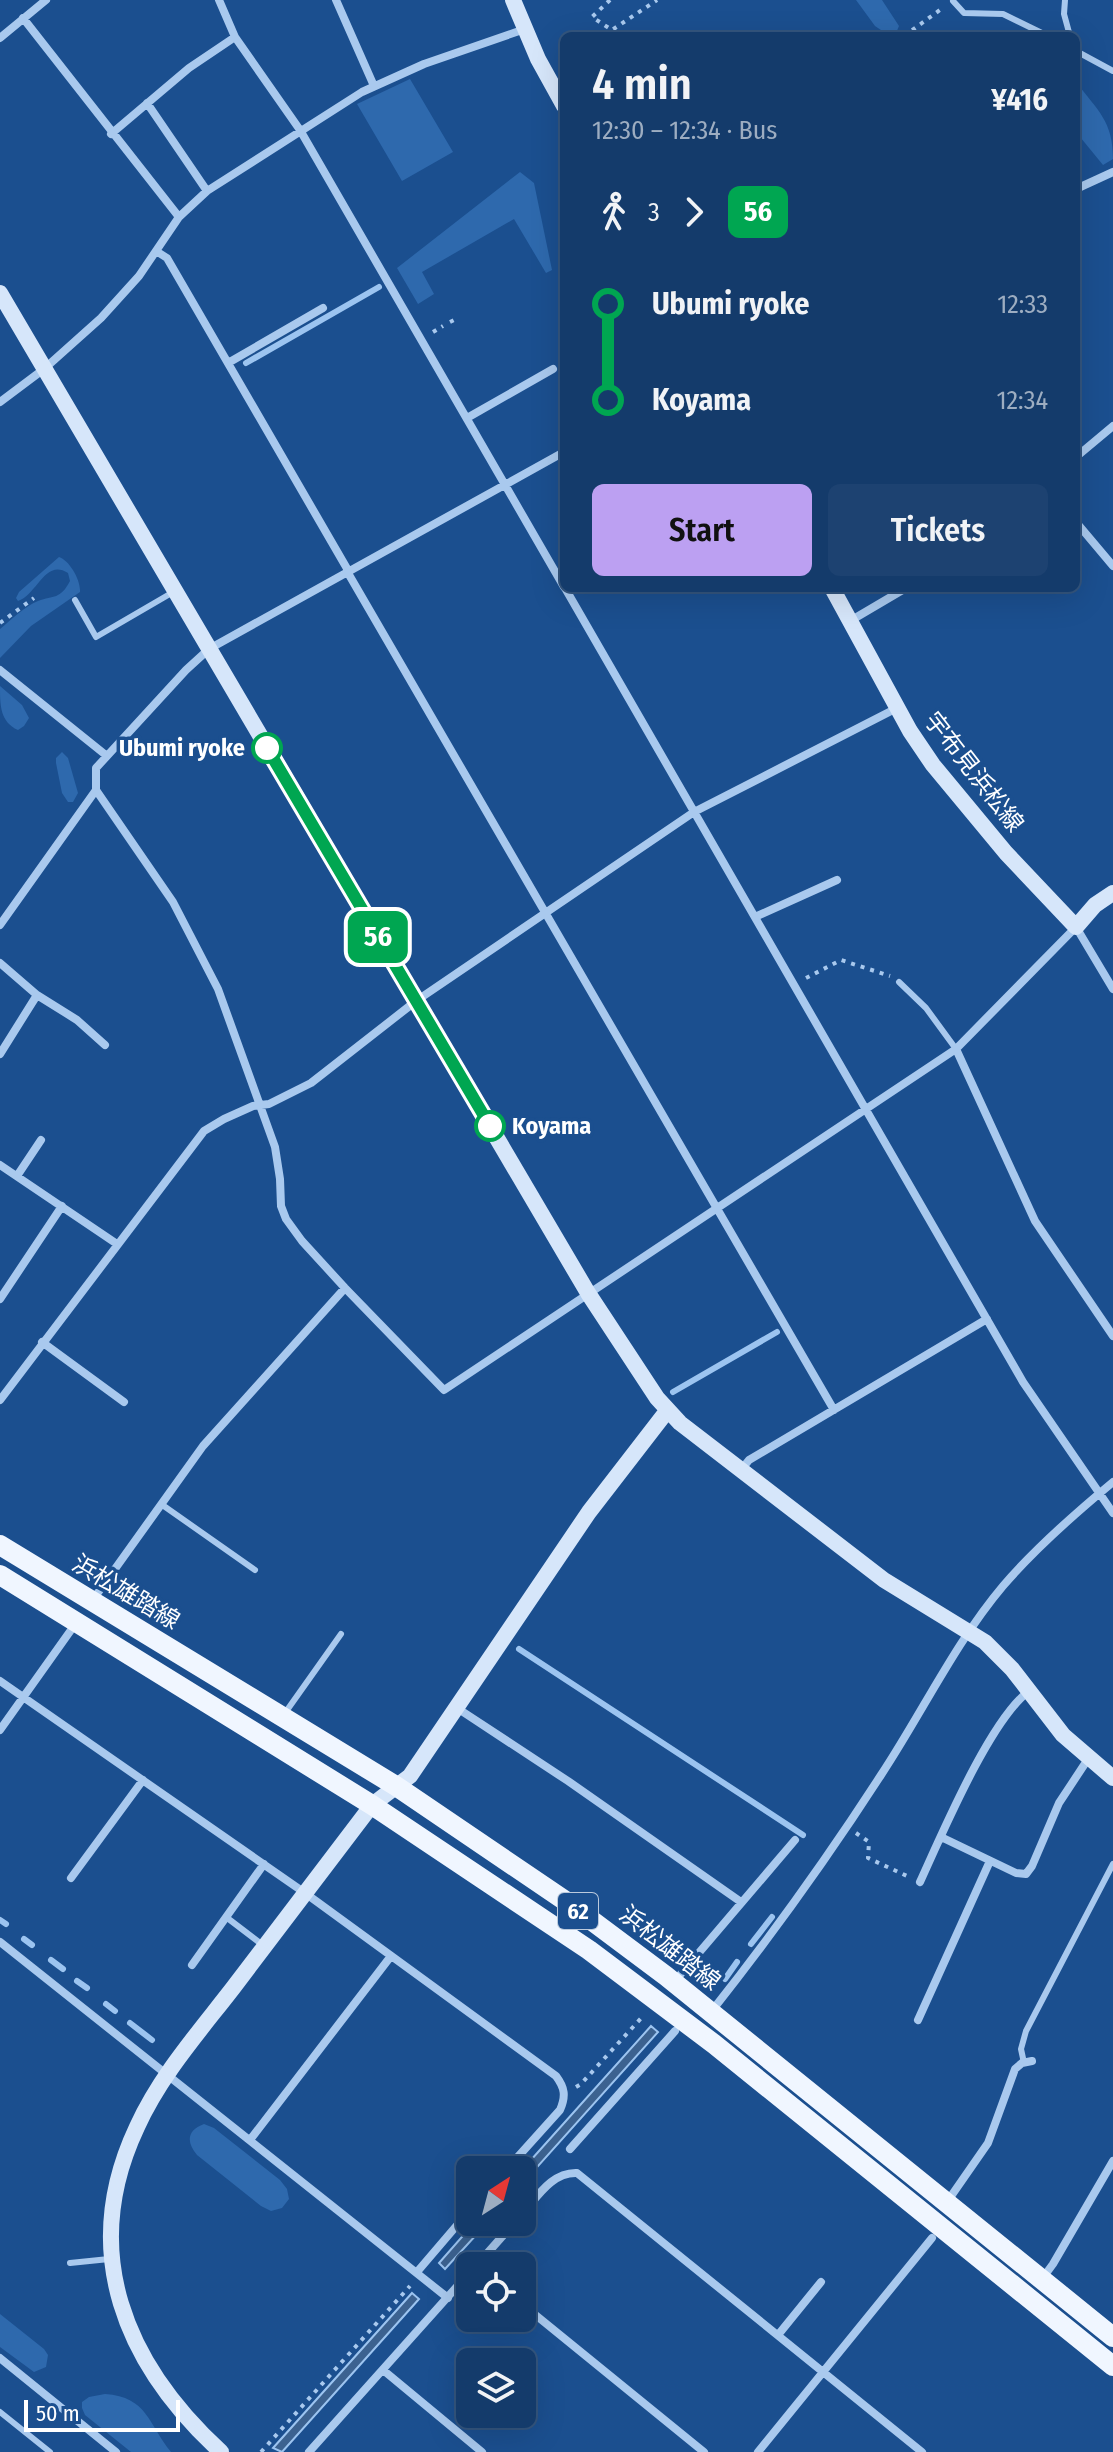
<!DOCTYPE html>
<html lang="en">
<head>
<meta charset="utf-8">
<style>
  :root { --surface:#143b6b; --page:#1d4271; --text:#f1f3f6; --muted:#9dadc1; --line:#33557e; --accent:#bca0f2 }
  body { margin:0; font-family:"Fira Sans Condensed","Noto Sans JP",sans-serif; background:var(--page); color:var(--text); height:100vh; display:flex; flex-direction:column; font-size:30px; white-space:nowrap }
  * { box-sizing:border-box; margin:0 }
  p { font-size:26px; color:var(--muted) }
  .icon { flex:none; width:44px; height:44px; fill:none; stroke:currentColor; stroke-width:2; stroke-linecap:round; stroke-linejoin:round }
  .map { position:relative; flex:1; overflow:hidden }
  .panel { position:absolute; left:560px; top:32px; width:520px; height:560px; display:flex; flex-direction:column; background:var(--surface); border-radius:12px; box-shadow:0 8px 32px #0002,0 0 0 2px var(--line) }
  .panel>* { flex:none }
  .badge { padding:0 16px; border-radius:12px; font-size:28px; line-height:52px }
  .needle { width:52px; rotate:36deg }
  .fabs { position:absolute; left:456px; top:2156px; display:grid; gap:16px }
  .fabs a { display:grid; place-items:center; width:80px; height:80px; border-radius:12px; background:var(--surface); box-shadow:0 8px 32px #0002,0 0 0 2px var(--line); font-size:40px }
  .scale { position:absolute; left:24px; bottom:20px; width:156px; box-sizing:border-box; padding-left:8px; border:4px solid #fff; border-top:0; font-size:22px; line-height:28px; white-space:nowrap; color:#fff; -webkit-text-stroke:6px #1b4f8f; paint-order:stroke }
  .map>.badge { position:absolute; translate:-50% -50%; box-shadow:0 0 0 4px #fff }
  .legs { display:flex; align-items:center; gap:12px; height:88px; padding:0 32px; font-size:26px }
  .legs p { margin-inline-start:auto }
  .head { display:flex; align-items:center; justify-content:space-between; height:136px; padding:0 32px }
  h1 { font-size:44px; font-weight:600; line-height:60px }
  .button { display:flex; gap:16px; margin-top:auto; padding:16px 32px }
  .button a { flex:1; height:92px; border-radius:12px; background:var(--accent); color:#111; font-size:32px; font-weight:600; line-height:92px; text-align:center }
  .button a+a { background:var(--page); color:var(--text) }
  ul { padding:0 32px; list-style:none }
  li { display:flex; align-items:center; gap:28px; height:96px; font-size:30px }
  li i { display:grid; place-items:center; width:12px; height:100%; margin:0 10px; background:currentColor }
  li i::after { content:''; width:20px; height:20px; margin:-10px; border:6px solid; border-radius:50%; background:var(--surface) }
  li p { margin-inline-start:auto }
  li:first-child i { background:linear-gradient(#0000 50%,currentColor 0) }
  li:last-child i { background:linear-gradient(currentColor 50%,#0000 0) }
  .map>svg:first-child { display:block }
</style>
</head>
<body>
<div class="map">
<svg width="1113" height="2452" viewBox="0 0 1113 2452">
  <rect width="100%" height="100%" fill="#1b4f8f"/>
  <path fill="#2e69ad" d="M856,0h26l17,26 -3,7 -6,3 -15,-10z
    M410,79l43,73 -51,29 -45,-77z
    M1076,82c22,29 37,39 37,77l-10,6 -27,-33z
    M520,172l14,11 18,87 -6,3 -32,-54 -92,53 12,22 -16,10 -21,-36z
    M59,557c10,3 22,23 21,35l-49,34 -31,32v-29c11,-9 25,-23 38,-28 16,-6 22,-1 32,-20l-2,-8c-23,-15 -31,22 -50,28l-2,-3 3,-6z
    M0,686l22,19 7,13 -5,8 -6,4c-18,-8 -18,-25 -18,-44z
    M62,752l6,6 10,35 -5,9h-5l-6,-9 -6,-30v-5z
    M204,2124l10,4 66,52 7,9 2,10 -7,9 -11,3 -10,-5 -64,-51c-11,-13 -10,-25 7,-31z
    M0,2314l44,35 4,6 -2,12 -12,5 -34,-25z
    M105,2394c43,3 43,30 66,58h-40l-46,-37 -3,-7v-6l7,-5z"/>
  <path fill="#3c6290" stroke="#9cc4f0" stroke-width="2" d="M651,2026l7,6 -136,152v-14z
    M475,2222h13l-43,47 -6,-6z
    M412,2293l7,6 -137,153 -9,-4z"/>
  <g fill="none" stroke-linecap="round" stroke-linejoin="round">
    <path stroke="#9cc4f0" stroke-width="6" d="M246,363l133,-76
      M673,1392l104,-60
      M519,1649l284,186
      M0,1920l6,4
      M24,1939l8,6
      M751,1944l21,-27
      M51,1960l12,9
      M725,1979l12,-17
      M77,1981l10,7
      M106,2004l9,7
      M130,2023l22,17"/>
    <path stroke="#a9c9ee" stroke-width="4" stroke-dasharray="4 6" stroke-linecap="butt" d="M610,0l-18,17 20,13 45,-30
      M904,36l40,-29
      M450,322l8,-4
      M433,332l10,-6
      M0,623l34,-25
      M806,978l35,-18 49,16
      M856,1833l13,9 -1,16 39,18
      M576,2087l5,-3 63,-69
      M261,2452l149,-166"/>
    <path stroke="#a9c9ee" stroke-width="6" d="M1065,0l-1,14 6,22
      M953,1l11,12 39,1 45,22
      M1076,51l37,20
      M75,600l21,37 79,-46
      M899,982l27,26 30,41
      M161,1504l94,66
      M285,1713l56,-79
      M226,1917l38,29
      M1024,2063l-3,-14 5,-18 87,-167
      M70,2263l39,-4
      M0,2412l50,40"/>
    <path stroke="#a9c9ee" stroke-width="8" d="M219,0l16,37 65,93 264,457
      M336,0l38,86
      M23,18l156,199
      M0,38l46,-38
      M147,103l60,88
      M111,134l78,-66 46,-31
      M1076,189l37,-17
      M156,251l11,7 182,314
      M228,363l95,-55
      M0,402l44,-33 57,-51 38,-42 40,-59 28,-26 155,-99 62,-28 101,-35
      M467,418l86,-49
      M564,452l-355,197 -23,21 -90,98v22l77,112 45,87 57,158 5,32 1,27 5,13 16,22 43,47 99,102 512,-341 120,-122 37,62
      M1076,457l37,-31
      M1076,522l37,44
      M348,573l486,837
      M565,588l458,794 90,131
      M850,621l56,-33
      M0,670l107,86
      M755,917l82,-37
      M0,925l96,-135
      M0,963l37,32 40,25 28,25
      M956,1049l79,172 78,115
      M0,1054l37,-59
      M0,1165l117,79
      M17,1176l24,-36
      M0,1299l62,-93
      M42,1342l82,60
      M0,1400l204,-269 20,-12 29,-13 16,-2 42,-21 105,-82 278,-189 203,-104
      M741,1470l8,-10 238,-141
      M92,1601l111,-155 142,-158
      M0,1681l305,212 251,183c9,12 10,20 4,34l-54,60
      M457,1708l111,73 173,121
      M0,1730l76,-107
      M941,1837l75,36 10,1 6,-8 27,-63 29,-44
      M71,1878l72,-98
      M920,1882c22,-48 70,-162 109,-191
      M0,1942l448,356
      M192,1965l72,-101
      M674,1982l121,-142
      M711,2012c61,-77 117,-155 170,-237 41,-62 74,-132 122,-189 29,-34 75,-75 110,-104
      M918,2020l72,-159
      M250,2140l141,-184
      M570,2149l105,-118
      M947,2202l41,-59 27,-74 7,-6 10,-2
      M522,2214c16,-18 30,-42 55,-41l345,279
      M476,2266l39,-44
      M417,2272l53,-62
      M1042,2279l11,-15 60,-103
      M522,2304l182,148
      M778,2335l43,-53
      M0,2358l116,94
      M383,2370l99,82
      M309,2452l161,-180
      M758,2452l174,-214"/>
    <path stroke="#d6e6fa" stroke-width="16" d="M513,0l25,59 26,47
      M0,293l588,1000 69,105 23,25 204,157 101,62 27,27 51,66 50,43
      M832,588l78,143 23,34 73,88 70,74 19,-22 18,-12
      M221,2452c-96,-88 -143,-200 -84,-325 23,-51 62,-95 96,-139 47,-61 93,-122 139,-183l38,-29 179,-264 78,-101"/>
    <path stroke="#f0f6ff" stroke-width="20" d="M0,1545l396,241 171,116 99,74 447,361
      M0,1575l372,230 217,145 125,94 399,322"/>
  </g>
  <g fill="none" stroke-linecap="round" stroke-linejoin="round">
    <g stroke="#fff" stroke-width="18">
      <path id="line-1" d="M267,748l223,378"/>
    </g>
    <use href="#line-1" stroke="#00a651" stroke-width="12"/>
  </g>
  <g fill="#fff" stroke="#00a651" stroke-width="4">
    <circle cx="267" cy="748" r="14"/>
    <circle cx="490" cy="1126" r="14"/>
  </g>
  <g text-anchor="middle" stroke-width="7" stroke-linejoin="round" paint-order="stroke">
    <rect fill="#1b4f8f" stroke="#bbcadd" stroke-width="2" x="558" y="1893" width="40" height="36" rx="6"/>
    <g font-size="22" font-weight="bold" fill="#fff">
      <text x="578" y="1919">62</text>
    </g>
    <g font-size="24" font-weight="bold" fill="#fff" stroke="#1b4f8f" text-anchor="end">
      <text x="245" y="756">Ubumi ryoke</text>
      <text x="512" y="1134" text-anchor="start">Koyama</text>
    </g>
    <g font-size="24" fill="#fff" stroke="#1b4f8f">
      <text transform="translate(974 772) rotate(52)" y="8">宇布見浜松線</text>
      <text transform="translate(126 1592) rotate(31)" y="8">浜松雄踏線</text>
      <text transform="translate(670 1948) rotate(38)" y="8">浜松雄踏線</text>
    </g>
  </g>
</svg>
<div class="fabs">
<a><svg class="needle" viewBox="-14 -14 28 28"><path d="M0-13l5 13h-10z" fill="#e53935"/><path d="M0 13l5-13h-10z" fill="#9dadc1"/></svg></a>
<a><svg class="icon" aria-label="locate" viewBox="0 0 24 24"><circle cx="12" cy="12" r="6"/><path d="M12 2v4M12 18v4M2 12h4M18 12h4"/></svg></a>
<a><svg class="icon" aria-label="layers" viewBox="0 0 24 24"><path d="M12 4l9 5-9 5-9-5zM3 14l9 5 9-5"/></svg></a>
</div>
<div class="scale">50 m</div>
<b class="badge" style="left:378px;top:937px;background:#00a651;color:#fff">56</b>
<section class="panel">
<div class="head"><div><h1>4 min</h1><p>12:30 – 12:34 · Bus</p></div><b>¥416</b></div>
<div class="legs"><svg class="icon" aria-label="walk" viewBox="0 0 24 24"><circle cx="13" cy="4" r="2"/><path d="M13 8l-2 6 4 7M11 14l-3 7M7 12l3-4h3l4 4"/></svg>3<svg class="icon" aria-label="forward" viewBox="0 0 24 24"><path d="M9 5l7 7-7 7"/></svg><b class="badge" style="background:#00a651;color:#fff">56</b></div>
<ul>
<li><i style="color:#00a651"></i><b>Ubumi ryoke</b><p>12:33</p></li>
<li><i style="color:#00a651"></i><b>Koyama</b><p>12:34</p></li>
</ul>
<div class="button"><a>Start</a><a>Tickets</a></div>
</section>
</div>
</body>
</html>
